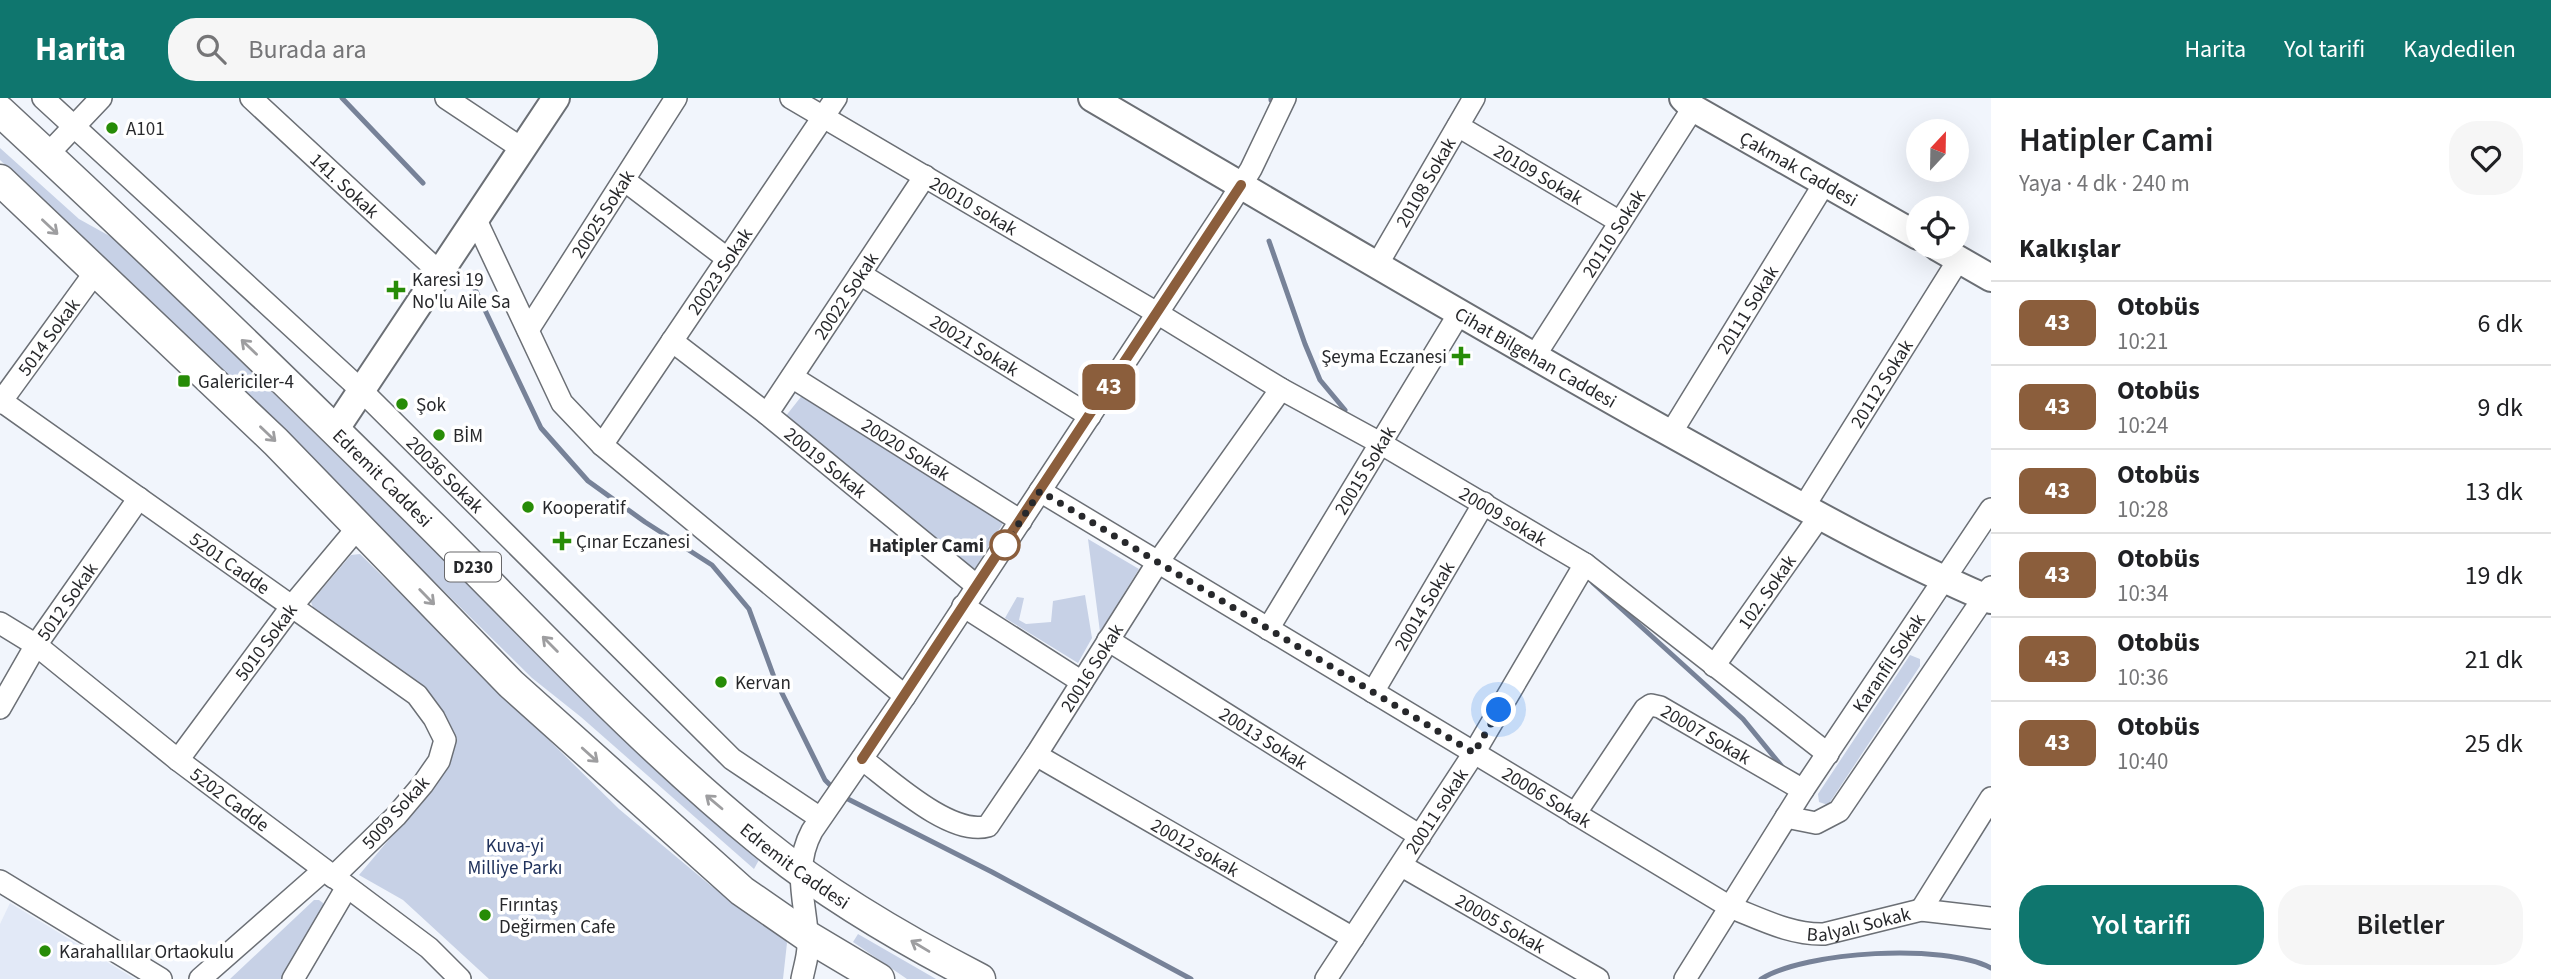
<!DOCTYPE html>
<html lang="tr">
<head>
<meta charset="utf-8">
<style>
  :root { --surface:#fff; --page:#f6f6f6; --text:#202124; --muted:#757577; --line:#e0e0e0; --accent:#0f766e }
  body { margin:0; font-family:"Source Sans 3",sans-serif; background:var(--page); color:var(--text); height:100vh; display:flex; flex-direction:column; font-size:26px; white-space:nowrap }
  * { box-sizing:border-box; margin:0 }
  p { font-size:23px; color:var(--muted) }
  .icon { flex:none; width:38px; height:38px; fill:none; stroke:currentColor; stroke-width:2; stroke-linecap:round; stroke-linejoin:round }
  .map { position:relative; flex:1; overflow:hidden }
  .drawer { display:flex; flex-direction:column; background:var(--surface); width:560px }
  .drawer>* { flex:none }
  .badge { padding:0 14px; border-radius:10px; font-size:24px; line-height:46px }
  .needle { width:46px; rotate:22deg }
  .controls { position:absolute; left:1906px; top:21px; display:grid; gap:14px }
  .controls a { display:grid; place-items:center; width:63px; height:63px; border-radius:50%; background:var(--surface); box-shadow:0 7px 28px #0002; font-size:35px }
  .you { position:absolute; width:35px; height:35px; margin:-18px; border:5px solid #fff; border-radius:50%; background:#1a73e8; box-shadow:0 0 0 10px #1a73e833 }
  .map>.badge { position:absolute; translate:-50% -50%; box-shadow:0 0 0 4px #fff }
  h2 { padding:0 28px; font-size:26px; line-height:63px }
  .round { display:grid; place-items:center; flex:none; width:74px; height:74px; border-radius:28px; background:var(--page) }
  .headline { display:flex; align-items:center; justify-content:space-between; height:119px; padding:0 28px }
  h1 { font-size:33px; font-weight:600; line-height:52px }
  .button { display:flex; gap:14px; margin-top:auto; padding:14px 28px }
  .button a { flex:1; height:80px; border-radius:28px; background:var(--accent); color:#fff; font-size:28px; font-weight:600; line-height:80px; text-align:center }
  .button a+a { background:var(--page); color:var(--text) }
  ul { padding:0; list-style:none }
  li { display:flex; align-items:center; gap:21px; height:84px; padding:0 28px; border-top:2px solid var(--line) }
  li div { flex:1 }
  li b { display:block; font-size:26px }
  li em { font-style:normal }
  li .badge { min-width:77px; font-weight:700; text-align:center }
  header { display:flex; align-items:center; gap:42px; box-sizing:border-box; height:98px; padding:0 35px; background:var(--accent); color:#fff }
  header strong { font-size:33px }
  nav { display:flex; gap:38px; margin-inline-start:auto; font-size:24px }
  .search { width:490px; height:63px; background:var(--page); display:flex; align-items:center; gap:18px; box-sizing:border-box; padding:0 24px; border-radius:28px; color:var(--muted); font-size:26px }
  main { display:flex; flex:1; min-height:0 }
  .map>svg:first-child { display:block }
</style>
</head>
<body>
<header>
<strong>Harita</strong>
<div class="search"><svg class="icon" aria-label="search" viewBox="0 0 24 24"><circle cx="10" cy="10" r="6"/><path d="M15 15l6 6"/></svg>Burada ara</div>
<nav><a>Harita</a><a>Yol tarifi</a><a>Kaydedilen</a></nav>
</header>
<main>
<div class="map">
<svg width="1991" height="881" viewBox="0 0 1991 881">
  <rect width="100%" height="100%" fill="#f1f5fc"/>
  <path fill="#e2e9f7" d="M10,805l125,76h-135v-55z"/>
  <path fill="#c7d1e6" d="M0,50l79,71 36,20 331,322 314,297 -6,11 -173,-152 -49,-39 -301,-297 -231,-221z
    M804,295l201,127 -31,50 -189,-153z
    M1088,441l51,30 -39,63z
    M360,456l259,255 91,76 74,50 3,8 -4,36h-294l-86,-79 -44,-25 81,-96 15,-43 -22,-39 -119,-87 -3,-8 40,-47z
    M1085,497l7,43 -14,25 -73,-45 12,-21 7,1 -5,22 7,4 25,-2 2,-21z
    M1910,557l10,4v7l-90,136 -2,3 -9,-3 -1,-8z
    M314,802h5l4,3 1,5 -42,71h-52z
    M858,836l78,45h-29l-54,-37z"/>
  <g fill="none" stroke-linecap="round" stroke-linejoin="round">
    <path stroke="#778298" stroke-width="5" d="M342,0l81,85
      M1271,0v2
      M1269,143l36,103 15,36 25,30
      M475,191l66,139 47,53 57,41 67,43 37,44 25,68 51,103 10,10
      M1593,485l150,136 41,50
      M842,698l150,76 199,107
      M1761,881c45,-28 183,-36 230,-11"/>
    <g stroke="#6b6f75" stroke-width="24">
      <g id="minor">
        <path id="s1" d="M43,0l318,292 371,369 88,59"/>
        <path id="s2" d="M251,0l188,174"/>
        <path d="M446,0l75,50"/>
        <path id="s3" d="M791,0l366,215 124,76 99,54 205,121 243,190"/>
        <path id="s4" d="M1458,28l162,96"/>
        <path d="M47,57l54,-57"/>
        <path d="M624,82l104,79"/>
        <path d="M475,120l87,185 40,42 303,251"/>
        <path id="s5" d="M1377,167l97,-167"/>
        <path id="s6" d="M860,176l230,142"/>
        <path id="s7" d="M528,232l148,-232"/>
        <path id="s8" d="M672,243l95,73 210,172"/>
        <path id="s9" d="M1534,259l159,-249"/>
        <path id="s10" d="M792,279l229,144"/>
        <path id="s11" d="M0,302l417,295 17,23 11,22 -6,21 -16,23 -27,32 -63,61"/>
        <path id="s12" d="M0,305l96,-132"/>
        <path id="s13" d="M767,316l158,-238"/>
        <path id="s14" d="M1671,335l153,-249"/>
        <path id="s15" d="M602,347l234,-347"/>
        <path id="s16" d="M1040,393l690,416c31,12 61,28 94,27l97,-24 70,8"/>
        <path id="s17" d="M1803,410l156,-249"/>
        <path d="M963,508l119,76"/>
        <path id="s18" d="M0,525l36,22 142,115 251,188 31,31"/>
        <path id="s19" d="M1268,531l192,-317"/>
        <path id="s20" d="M1108,542l312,196"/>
        <path id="s21" d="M1714,568l105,-149"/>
        <path id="s22" d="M1373,594l111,-189"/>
        <path id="s23" d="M0,610l36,-63 103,-147"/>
        <path id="s24" d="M1036,657l317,183"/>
        <path id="s25" d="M862,661c28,21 89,78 126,67l48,-71 122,-193 123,-173"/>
        <path id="s26" d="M178,662l114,-154 67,-80"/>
        <path id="s27" d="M1575,716l70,-105 6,-4 9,2 143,83"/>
        <path d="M1786,719l30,6 23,-12 152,-224"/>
        <path id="s28" d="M1402,768l196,113"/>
        <path d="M0,783l161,98"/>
        <path d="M1921,812l70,-112"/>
        <path d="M200,881l124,-109"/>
        <path d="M293,881l54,-92"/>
        <path d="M802,881c2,-11 6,-22 6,-33 -1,-41 -17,-76 4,-115l93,-135 325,-493 21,-34 34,-71"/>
        <path id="s29" d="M1326,881l148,-226 111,-189"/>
        <path id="s30" d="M1685,881l118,-189 188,-281"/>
      </g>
    </g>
    <g stroke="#6b6f75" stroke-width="30">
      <g id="major">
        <path id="s31" d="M1092,0c188,110 376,222 567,329 109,60 217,124 332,173"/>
        <path id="s32" d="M1683,0l10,10 225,128"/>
        <path d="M1937,149l54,31"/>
        <path d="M335,332l221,-332"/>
      </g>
    </g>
    <g stroke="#6b6f75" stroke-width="33">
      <g id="highway">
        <path id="s33" d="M0,13c147,136 291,275 433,416 107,107 211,219 329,315 65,53 144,99 218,137"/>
        <path d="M0,82l276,262 235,242 231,207 65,45 72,43"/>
      </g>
    </g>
    <use href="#minor" stroke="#fff" stroke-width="21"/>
    <use href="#major" stroke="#fff" stroke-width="26"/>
    <use href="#highway" stroke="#fff" stroke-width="30"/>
  </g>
  <defs><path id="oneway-shaft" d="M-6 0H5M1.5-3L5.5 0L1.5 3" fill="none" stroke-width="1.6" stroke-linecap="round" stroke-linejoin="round" transform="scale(1.75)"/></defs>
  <g stroke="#9e9ea0">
    <use href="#oneway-shaft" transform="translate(50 129) rotate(43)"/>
    <use href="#oneway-shaft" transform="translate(249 249) rotate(-136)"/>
    <use href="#oneway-shaft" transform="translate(268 336) rotate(44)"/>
    <use href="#oneway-shaft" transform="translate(427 499) rotate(46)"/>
    <use href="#oneway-shaft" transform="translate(550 546) rotate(-135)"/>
    <use href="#oneway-shaft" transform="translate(590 657) rotate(42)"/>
    <use href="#oneway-shaft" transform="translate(714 704) rotate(-140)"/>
    <use href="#oneway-shaft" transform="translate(920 848) rotate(-149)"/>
  </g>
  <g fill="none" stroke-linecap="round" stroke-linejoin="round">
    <g stroke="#fff" stroke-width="16">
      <path id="line" d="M862,661l379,-574"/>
    </g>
    <use href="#line" stroke="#8b5e3c" stroke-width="10"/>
    <path stroke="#27282b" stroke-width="7" stroke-dasharray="0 12.6" d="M1005,447l35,-54 434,262 25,-43"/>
  </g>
  <g fill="#278c07" stroke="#fff" stroke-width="2.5">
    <circle cx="112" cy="30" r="7"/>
    <path d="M392.5 181.5h7v7h7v7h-7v7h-7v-7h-7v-7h7z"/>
    <path d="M1457.5 247.5h7v7h7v7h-7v7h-7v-7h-7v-7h7z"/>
    <rect x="177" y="276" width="14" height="14" rx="3.5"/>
    <circle cx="402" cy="306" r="7"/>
    <circle cx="439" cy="337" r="7"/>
    <circle cx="528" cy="409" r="7"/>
    <path d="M558.5 432.5h7v7h7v7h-7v7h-7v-7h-7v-7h7z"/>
    <circle cx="721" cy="584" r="7"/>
    <circle cx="485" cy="817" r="7"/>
    <circle cx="45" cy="853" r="7"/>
  </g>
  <circle fill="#fff" stroke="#8b5e3c" stroke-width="3.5" cx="1005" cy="447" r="14"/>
  <g text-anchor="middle" stroke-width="7" stroke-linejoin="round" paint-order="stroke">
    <rect fill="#fff" stroke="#68686b" stroke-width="2" x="445" y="454.5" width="56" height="29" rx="5"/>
    <g font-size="18" font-weight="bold" fill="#27282b">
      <text x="473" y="475">D230</text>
    </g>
    <g font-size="19" fill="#27282b" stroke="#fff" text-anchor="start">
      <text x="126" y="37">A101</text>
      <text x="412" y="188">Karesi 19<tspan x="412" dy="22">No'lu Aile Sa</tspan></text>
      <text x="1447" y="265" text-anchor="end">Şeyma Eczanesi</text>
      <text x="198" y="290">Galericiler-4</text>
      <text x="416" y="313">Şok</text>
      <text x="453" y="344">BİM</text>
      <text x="542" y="416">Kooperatif</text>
      <text x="576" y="450">Çınar Eczanesi</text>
      <text x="735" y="591">Kervan</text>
      <text x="499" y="813">Fırıntaş<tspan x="499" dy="22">Değirmen Cafe</tspan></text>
      <text x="59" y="860">Karahallılar Ortaokulu</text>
    </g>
    <g font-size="19" fill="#27282b" stroke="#fff">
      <text dy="7" stroke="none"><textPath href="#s32" startOffset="136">Çakmak Caddesi</textPath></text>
      <text dy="7" stroke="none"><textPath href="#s4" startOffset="94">20109 Sokak</textPath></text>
      <text dy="7" stroke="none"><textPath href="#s5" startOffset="96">20108 Sokak</textPath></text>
      <text dy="7" stroke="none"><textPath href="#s2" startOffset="128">141. Sokak</textPath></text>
      <text dy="7" stroke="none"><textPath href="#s3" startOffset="212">20010 sokak</textPath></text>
      <text dy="7" stroke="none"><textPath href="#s7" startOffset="138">20025 Sokak</textPath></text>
      <text dy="7" stroke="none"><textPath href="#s9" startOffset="147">20110 Sokak</textPath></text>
      <text dy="7" stroke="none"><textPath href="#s15" startOffset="210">20023 Sokak</textPath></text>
      <text dy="7" stroke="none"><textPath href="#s13" startOffset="142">20022 Sokak</textPath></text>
      <text dy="7" stroke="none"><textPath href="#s14" startOffset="145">20111 Sokak</textPath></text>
      <text dy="7" stroke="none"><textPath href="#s12" startOffset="82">5014 Sokak</textPath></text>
      <text dy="7" stroke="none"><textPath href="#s6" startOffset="135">20021 Sokak</textPath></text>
      <text dy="7" stroke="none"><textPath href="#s31" startOffset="514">Cihat Bilgehan Caddesi</textPath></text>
      <text dy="7" stroke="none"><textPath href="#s17" startOffset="147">20112 Sokak</textPath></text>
      <text dy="7" stroke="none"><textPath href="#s10" startOffset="135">20020 Sokak</textPath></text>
      <text dy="7" stroke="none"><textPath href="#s8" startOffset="196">20019 Sokak</textPath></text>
      <text dy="7" stroke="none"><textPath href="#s19" startOffset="186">20015 Sokak</textPath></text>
      <text dy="7" stroke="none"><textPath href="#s1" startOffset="551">20036 Sokak</textPath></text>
      <text dy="7" stroke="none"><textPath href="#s33" startOffset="530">Edremit Caddesi</textPath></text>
      <text dy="7" stroke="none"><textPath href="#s3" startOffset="826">20009 sokak</textPath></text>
      <text dy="7" stroke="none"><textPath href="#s11" startOffset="282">5201 Cadde</textPath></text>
      <text dy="7" stroke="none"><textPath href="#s21" startOffset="91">102. Sokak</textPath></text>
      <text dy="7" stroke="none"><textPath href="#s23" startOffset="126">5012 Sokak</textPath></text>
      <text dy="7" stroke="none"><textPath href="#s22" startOffset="100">20014 Sokak</textPath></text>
      <text dy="7" stroke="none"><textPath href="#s26" startOffset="147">5010 Sokak</textPath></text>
      <text dy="7" stroke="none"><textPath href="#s30" startOffset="376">Karanfil Sokak</textPath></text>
      <text dy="7" stroke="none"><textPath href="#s25" startOffset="336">20016 Sokak</textPath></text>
      <text dy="7" stroke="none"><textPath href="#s27" startOffset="196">20007 Sokak</textPath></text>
      <text dy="7" stroke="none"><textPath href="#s20" startOffset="184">20013 Sokak</textPath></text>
      <text dy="7" stroke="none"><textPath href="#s16" startOffset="592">20006 Sokak</textPath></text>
      <text dy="7" stroke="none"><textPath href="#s18" startOffset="290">5202 Cadde</textPath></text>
      <text dy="7" stroke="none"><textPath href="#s29" startOffset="201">20011 sokak</textPath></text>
      <text transform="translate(395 714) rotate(-48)" y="7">5009 Sokak</text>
      <text dy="7" stroke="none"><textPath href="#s24" startOffset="184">20012 sokak</textPath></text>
      <text dy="7" stroke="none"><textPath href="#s33" startOffset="1097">Edremit Caddesi</textPath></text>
      <text dy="7" stroke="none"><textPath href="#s16" startOffset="940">Balyalı Sokak</textPath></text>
      <text dy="7" stroke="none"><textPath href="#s28" startOffset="114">20005 Sokak</textPath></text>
    </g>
    <g font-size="19" font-weight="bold" fill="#27282b" stroke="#fff" text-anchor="end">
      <text x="984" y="454">Hatipler Cami</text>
    </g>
    <g font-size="19" fill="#20325c" stroke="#fff">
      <text x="515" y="754">Kuva-yi<tspan x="515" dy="22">Milliye Parkı</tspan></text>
    </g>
  </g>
</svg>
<div class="controls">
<a><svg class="needle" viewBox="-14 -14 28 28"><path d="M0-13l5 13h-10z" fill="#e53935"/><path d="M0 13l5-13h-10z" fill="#757577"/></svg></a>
<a><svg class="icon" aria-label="locate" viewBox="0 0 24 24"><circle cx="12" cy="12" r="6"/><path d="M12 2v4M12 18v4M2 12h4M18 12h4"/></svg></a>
</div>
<div class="you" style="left:1499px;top:612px"></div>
<b class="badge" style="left:1109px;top:289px;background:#8b5e3c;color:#fff">43</b>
</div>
<section class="drawer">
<div class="headline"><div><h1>Hatipler Cami</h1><p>Yaya · 4 dk · 240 m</p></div><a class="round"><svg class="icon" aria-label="heart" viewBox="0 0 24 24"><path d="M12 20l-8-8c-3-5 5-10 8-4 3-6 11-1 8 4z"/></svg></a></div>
<h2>Kalkışlar</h2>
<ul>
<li><span class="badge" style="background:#8b5e3c;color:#fff">43</span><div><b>Otobüs</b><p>10:21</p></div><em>6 dk</em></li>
<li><span class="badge" style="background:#8b5e3c;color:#fff">43</span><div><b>Otobüs</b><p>10:24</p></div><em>9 dk</em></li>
<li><span class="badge" style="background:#8b5e3c;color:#fff">43</span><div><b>Otobüs</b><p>10:28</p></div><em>13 dk</em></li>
<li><span class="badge" style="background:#8b5e3c;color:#fff">43</span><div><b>Otobüs</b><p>10:34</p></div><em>19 dk</em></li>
<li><span class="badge" style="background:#8b5e3c;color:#fff">43</span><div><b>Otobüs</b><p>10:36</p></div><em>21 dk</em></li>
<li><span class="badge" style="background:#8b5e3c;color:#fff">43</span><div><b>Otobüs</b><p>10:40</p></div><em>25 dk</em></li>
</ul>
<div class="button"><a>Yol tarifi</a><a>Biletler</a></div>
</section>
</main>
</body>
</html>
